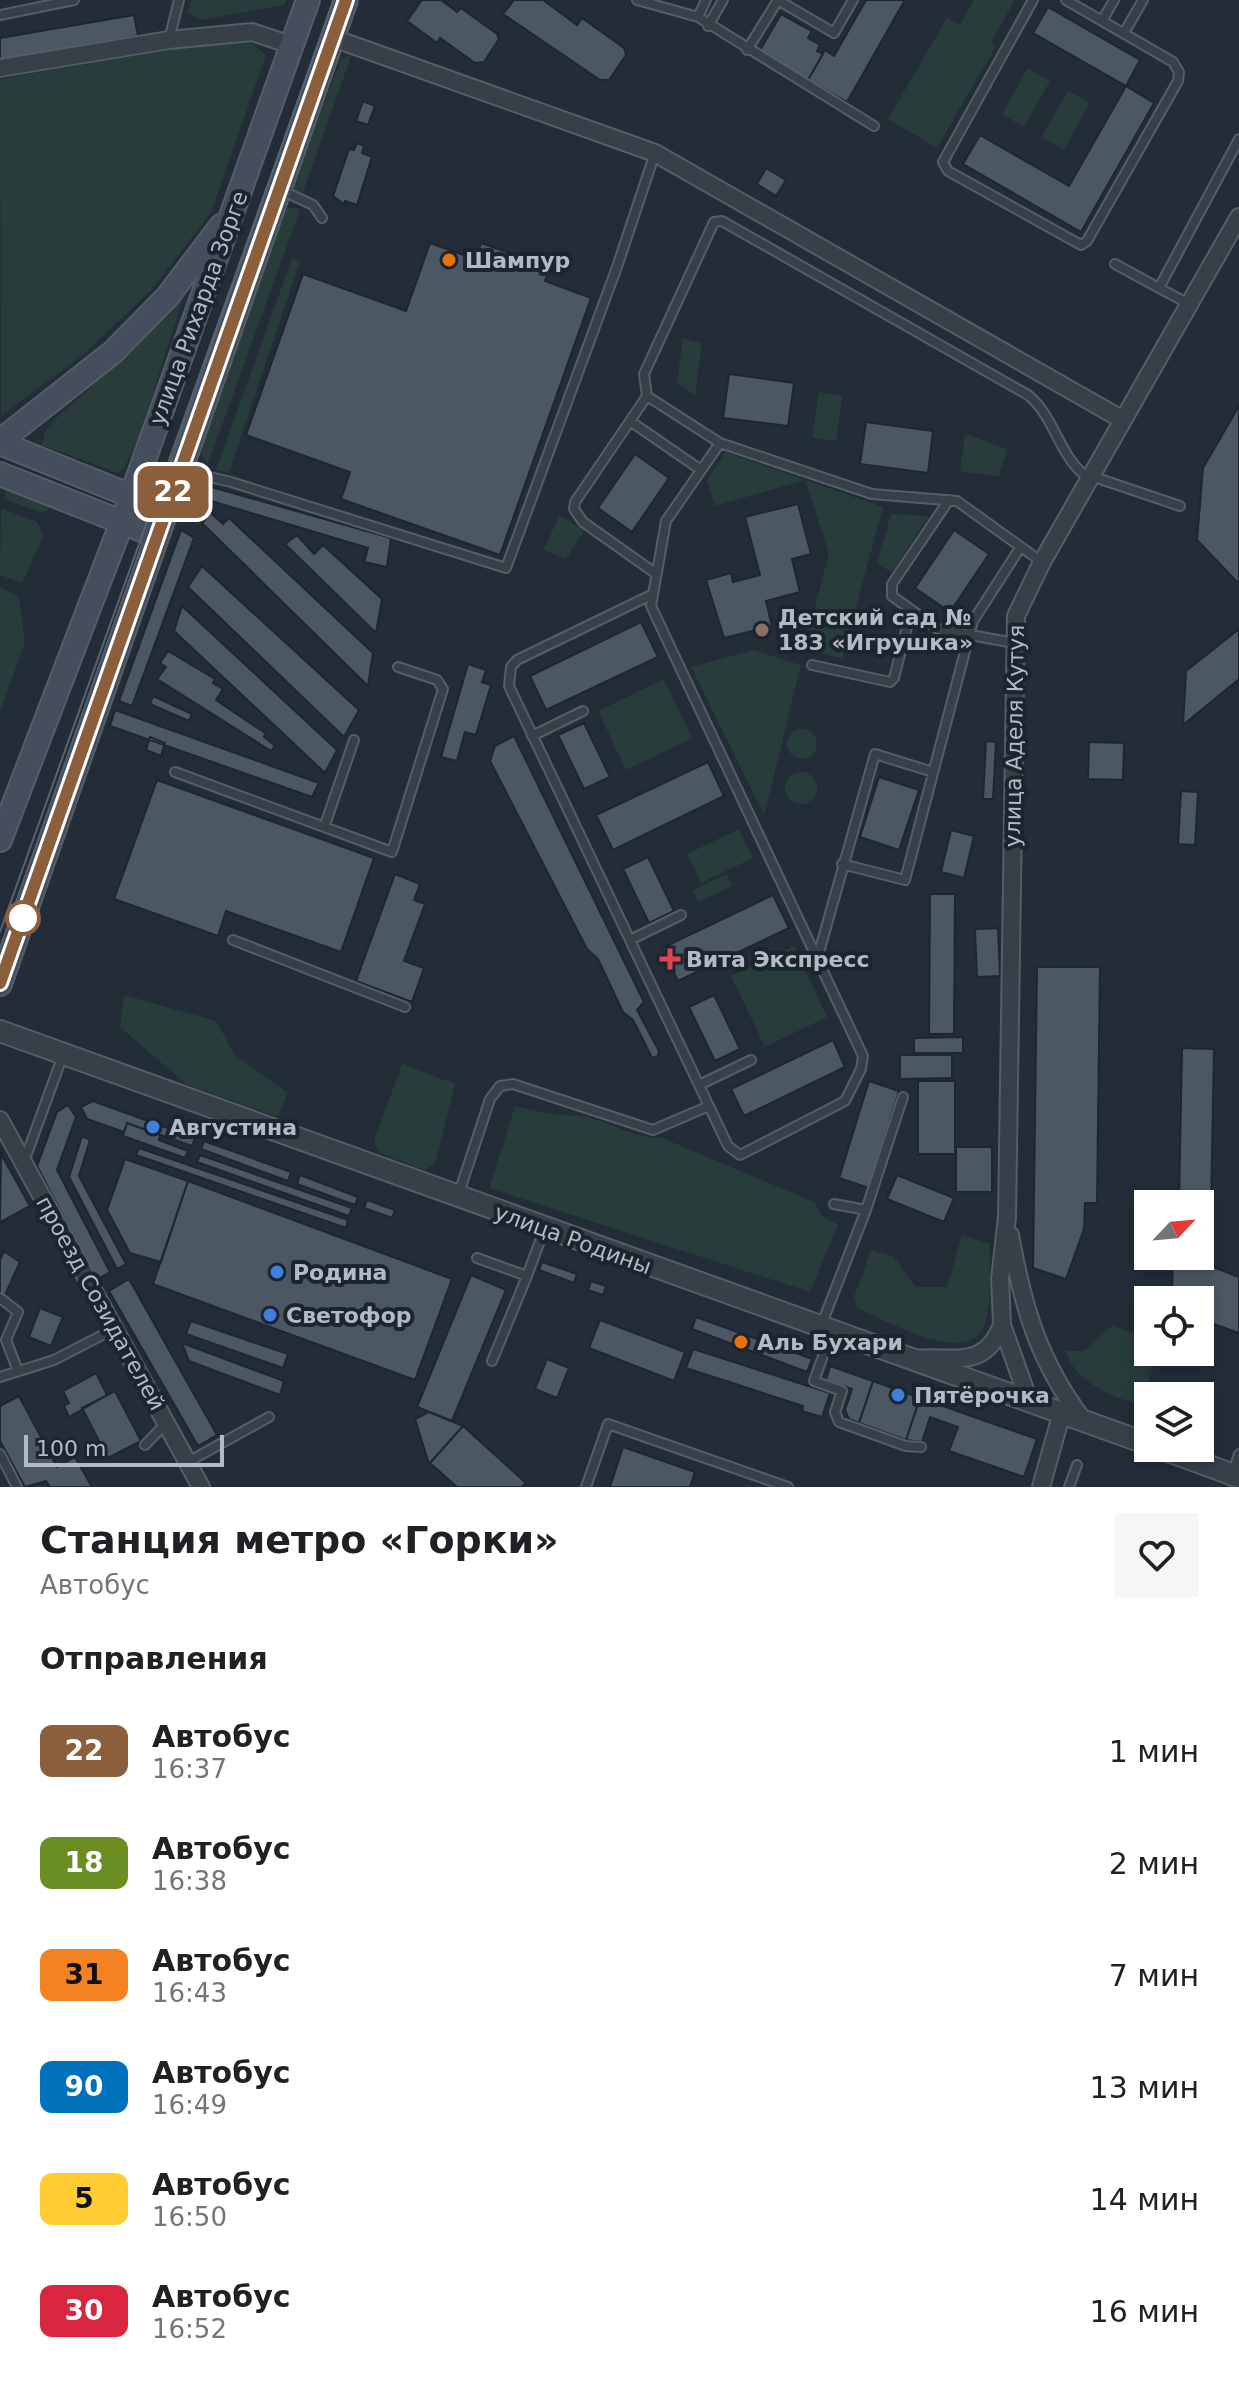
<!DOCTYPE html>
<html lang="ru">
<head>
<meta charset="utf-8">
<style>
  :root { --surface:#fff; --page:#f6f6f6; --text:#202124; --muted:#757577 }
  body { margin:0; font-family:"DejaVu Sans",sans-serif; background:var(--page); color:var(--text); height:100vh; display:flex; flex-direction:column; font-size:30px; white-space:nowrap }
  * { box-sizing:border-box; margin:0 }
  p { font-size:26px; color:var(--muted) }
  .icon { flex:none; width:44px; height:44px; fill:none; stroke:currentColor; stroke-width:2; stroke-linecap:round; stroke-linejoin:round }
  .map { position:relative; height:1487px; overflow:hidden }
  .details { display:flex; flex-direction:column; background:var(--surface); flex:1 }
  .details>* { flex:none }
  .badge { padding:0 16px; border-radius:12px; font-size:28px; line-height:52px }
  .needle { width:52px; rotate:64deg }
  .fabs { position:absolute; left:1134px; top:1190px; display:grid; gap:16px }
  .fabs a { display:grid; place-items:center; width:80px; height:80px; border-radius:0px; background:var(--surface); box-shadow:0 4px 12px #0003; font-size:40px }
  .scale { position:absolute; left:24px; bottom:20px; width:200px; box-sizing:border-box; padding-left:8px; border:4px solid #b2bac5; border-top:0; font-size:22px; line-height:28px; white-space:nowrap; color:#b2bac5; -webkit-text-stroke:6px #1c242e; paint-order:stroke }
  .map>.badge { position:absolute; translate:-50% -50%; box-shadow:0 0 0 4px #fff }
  h2 { padding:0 40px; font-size:30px; line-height:72px }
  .round { display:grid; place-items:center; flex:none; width:84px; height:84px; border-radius:0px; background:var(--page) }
  .overview { display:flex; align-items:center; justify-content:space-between; height:136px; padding:0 40px }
  h1 { font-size:38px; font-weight:700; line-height:60px }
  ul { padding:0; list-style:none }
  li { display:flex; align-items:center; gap:24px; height:112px; padding:0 40px }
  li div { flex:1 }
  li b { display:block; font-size:30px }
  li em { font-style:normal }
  li .badge { min-width:88px; font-weight:700; text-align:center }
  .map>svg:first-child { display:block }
</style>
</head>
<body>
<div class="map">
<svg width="1239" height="1487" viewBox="0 0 1239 1487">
  <rect width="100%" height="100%" fill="#232d38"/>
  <path fill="#283c3c" d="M192,0h94l-2,5 -82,15 -15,-7z
    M974,0h41l-24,42 5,4 -59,102 -49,-29 59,-101 13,7z
    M244,37l22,18 -55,158 -60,77 -67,64 -83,62 -1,-337z
    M352,54l-49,138h-5l-6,-6 49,-126z
    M1028,68l22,13 -26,46 -22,-13z
    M1068,91l22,12 -26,47 -23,-13z
    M296,208l4,2 -92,254 -6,-8v-11l19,-66 61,-170z
    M292,258l8,3 -71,212 -13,-3z
    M188,283l-51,160 -12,23 -7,7 -76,-28 3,-14 8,-10 35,-31z
    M683,338l19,6 -7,51 -18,-12z
    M819,392l23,4 -6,45 -24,-3z
    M965,434l42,15 -8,27 -39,-4z
    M725,452l158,55 -41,152 -38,-11 25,-94 -24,-74 -90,26 -8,-25z
    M15,489l37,12 -4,9 -7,2 -37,-13 2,-9z
    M1,508l36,14 7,13 -22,48 -22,-8z
    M891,514l38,2 -37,56 -15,-8z
    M560,515l24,16 -18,28 -23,-9z
    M0,587l19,10 6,45 -25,71z
    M753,650l48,15 -37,150 -73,-148z
    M664,679l28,59 -66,32 -28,-59z
    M787 744a15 15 0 1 1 30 0a15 15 0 1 1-30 0Z
    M785 788a16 16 0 1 1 32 0a16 16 0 1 1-32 0Z
    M739,829l14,29 -52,25 -14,-29z
    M727,874l5,12 -34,16 -6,-12z
    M794,946l33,71 -62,30 -34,-71z
    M124,995l92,26 19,34 53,38 -10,24 -92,-33 -66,-57z
    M402,1064l53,20 -20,80 -11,6 -45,-18 -5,-11z
    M515,1106c25,6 37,9 62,10 29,2 54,23 85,22l152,64 7,13 17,10 -28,67 -321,-104z
    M962,1235l28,9c-1,24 2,58 -5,80 -15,45 -100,-4 -128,-16l-3,-11 17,-47 22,6 23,31h31z
    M1112,1326l25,8 18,30 -16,41c-28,-9 -65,-23 -73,-54h18z"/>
  <path fill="#4c5764" stroke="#1e2630" stroke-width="2" d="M422,0h19l16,12 4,-4 36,26 2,5 -15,23 -9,1 -35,-25 -3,5 -30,-22z
    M514,0h29l34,25 5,-7 42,30 2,7 -17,25h-9l-97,-66z
    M866,0h39l-58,102 -39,-22 17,-30 9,6z
    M1048,7l92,53 -14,26 -93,-53z
    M781,14l31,17 -4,7 12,7 -3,6 6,3 -15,26 -49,-28z
    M134,15l4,21 -138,24v-22z
    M1126,86l28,17 -73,129 -118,-68 17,-29 89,51z
    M363,101l12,5 -7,19 -12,-4z
    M357,143l7,3 -2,7 10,4 -15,48 -12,-4 -1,3 -11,-8 16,-47 5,1z
    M766,168l20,12 -10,16 -19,-12z
    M430,243l45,16 6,-16 69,24 -5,14 46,17 -91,257 -159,-56 9,-27 -104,-37 57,-161 103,37z
    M729,374l65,9 -6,43 -65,-8z
    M1239,406v178l-42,-44 6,-72z
    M866,422l67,9 -5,42 -68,-9z
    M635,454l34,24 -37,54 -34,-24z
    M208,486l183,52 -4,29 -23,-5 4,-14 -167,-50z
    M798,504l13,50 -19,5 8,33 -34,9 6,25 -48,12 -18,-58 25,-7 2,9 27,-7 -15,-58z
    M211,513l12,11 6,-6 144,135 -5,33 -166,-163z
    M181,530l13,8 -62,168 -13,-5z
    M954,530l35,24 -39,58 -35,-24z
    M297,535l17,19 9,-9 59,54 -6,34 -91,-89z
    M202,566l157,144 -15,27 -156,-150z
    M182,606l155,144 -12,23 -151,-142z
    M641,622l17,35 -112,53 -16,-34z
    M1239,629v50l-56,46 3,-54z
    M168,651l47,28 -2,4 10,6 -7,11 49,33 -1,4 11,9 -4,5 -114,-72 9,-12 -6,-4z
    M468,664l18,6 -4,12 9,3 -15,50 -11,-3 -8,29 -16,-4z
    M153,696l39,18 -3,7 -39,-17z
    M115,710l204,73 -7,14 -202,-71z
    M584,723l26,54 -26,12 -26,-54z
    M514,736l130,266 -7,8 22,41 -1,5 -6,2 -19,-38 -10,-8 -25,-53 -11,-10 -97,-188 5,-15z
    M150,737l15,6 -4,13 -15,-6z
    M986,741l10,1 -3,57h-10z
    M1089,742l35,1 -1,37 -35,-1z
    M708,762l16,34 -111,54 -17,-35z
    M879,777l40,13 -20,60 -39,-13z
    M157,780l217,78 -33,94 -115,-41 -8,25 -104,-37z
    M1181,791l17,1 -3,53 -17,-1z
    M951,830l23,6 -10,42 -23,-6z
    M648,857l26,54 -25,12 -26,-54z
    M395,874l25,10 -6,16 11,4 -21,57 20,7 -12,34 -56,-21z
    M930,894h25l-1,140h-25z
    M773,895l16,33 -111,53 -16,-33z
    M998,928l2,48 -23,1 -2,-48z
    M1037,967h63l-3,236h-12l-1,26 -18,50 -33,-11z
    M714,995l26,54 -25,12 -26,-54z
    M963,1037v16h-49v-15z
    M833,1040l12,27 -101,49 -13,-27z
    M1182,1048l32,1 -3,160h-11v-5h-21z
    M900,1055h52v23l-52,1z
    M869,1081l30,10 -30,97 -30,-10z
    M918,1081h37v73h-37z
    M93,1101l102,37 -3,8 -65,-23 -3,9 -37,-13 -6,-12z
    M68,1105l8,12 -19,53 53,102 -14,8 -59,-114 20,-54z
    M127,1123l33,12 -1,5 29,11 -3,7 -62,-22z
    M82,1136l8,4 -11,36 47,88 -9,5 -48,-92z
    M204,1141l87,31 -3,9 -87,-32z
    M956,1147h36v45h-36z
    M139,1148l209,72 -2,8 -210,-73z
    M1,1154l29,52 -29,16 -1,-3z
    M200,1155l152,53 -3,8 -152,-54z
    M125,1159l63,22 -27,81 -31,-9 -23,-43z
    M300,1175l58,22 -3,8 -58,-21z
    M897,1175l57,23 -10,24 -57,-23z
    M188,1181l264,98 -37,101 -262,-96z
    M367,1200l28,10 -3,8 -28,-10z
    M4,1251l16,11 -20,44v-46z
    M1173,1256h12l54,21v56l-39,-14v-19h-18l-10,-6z
    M542,1262l35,12 -3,9 -35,-13z
    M471,1275l35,15 -54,131 -35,-14z
    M129,1279l88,156 -19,11 -89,-155z
    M591,1281l15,5 -3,9 -15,-5z
    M40,1308l23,9 -12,29 -22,-9z
    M696,1317l116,42 -5,13 -115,-43z
    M600,1320l85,32 -11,29 -85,-33z
    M191,1321l97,33 -5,14 -97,-34z
    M182,1343l102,38 -4,14 -91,-34z
    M693,1349l137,44 -8,24 -20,-6 1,-5 -117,-38z
    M547,1359l22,9 -12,30 -22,-9z
    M830,1366l43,15 -14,42 -10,-4 -4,-9 7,-21 -26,-9z
    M96,1373l11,22 -38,22 -5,-11 5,-3 -6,-12z
    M873,1381l47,17 -14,42 -47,-17z
    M115,1391l26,50 -33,17 -26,-50z
    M19,1396l38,71 18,-10 17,30h-42l-4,-6 -21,6 -25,-46v-35z
    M920,1398l117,41 -13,38 -75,-26 9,-24 -28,-10 -8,25 -16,-2z
    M429,1412l34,14 -34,38 -14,-45z
    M463,1426l63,57 -4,4h-65l-27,-24z
    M623,1447l72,25 -5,15h-80z"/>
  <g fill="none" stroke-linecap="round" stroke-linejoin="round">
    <g stroke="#555d67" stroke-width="12">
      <path id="service" d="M637,0l61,17 8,-17
        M1033,0l-90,162 5,9 133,74 6,-4 91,-160 1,-9 -6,-10 -107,-62
        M0,15l74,-15
        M698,17l176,109
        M1102,21l12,-21
        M708,26l15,-26
        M1124,33l19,-33
        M169,40l10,-40
        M747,50l31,-50 56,33 19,-33
        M281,190l32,15 9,13
        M1115,264l44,24 80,-149
        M1159,288l30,16
        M647,396l-72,106 -1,7 9,13 72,51
        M630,421l71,49
        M181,470l50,12 275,86 111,-301 38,-114
        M949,500l-57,84v12l46,33 76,14
        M1042,562l-85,-61 -85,-7 -152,-51 -73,-47 -3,-22 70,-152 8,-1 306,174c25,20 30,56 54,78l98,33
        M651,595l-134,65 -6,7 -2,19 219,460 12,9 105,-54 16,-32 2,-13 -212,-450 15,-85 54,-78
        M812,665l78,17 4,-4 17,-67
        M532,736l51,-25
        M175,772l217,80 51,-163 -6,-9 -39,-13
        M325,825l29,-85
        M842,864l63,16 68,-259 47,-73
        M233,940l172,67
        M630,940l51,-25
        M818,956l57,-202 58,18
        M699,1085l52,-25
        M24,1162l39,-107
        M458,1196l32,-97 10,-13 13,-2 140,46 56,-24
        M834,1204l32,6
        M477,1258l50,18 17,-46
        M0,1298l18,14 -12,28 12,31
        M821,1326l45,-116 37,-113
        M832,1331l-18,50 28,10 -7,21 4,10 67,24 15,1
        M492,1361l35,-85
        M0,1377l54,-17 62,-32
        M145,1445l22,-23
        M0,1454l17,33
        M188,1462l81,-45
        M1233,1472l6,-18
        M586,1487l22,-63 180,63
        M1069,1487l8,-22"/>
    </g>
    <g stroke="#555d67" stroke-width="20">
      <path id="minor" d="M333,38l322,115 468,267
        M0,68l169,-28 83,-8 39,13
        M0,1120l201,367
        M1010,1235c13,72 28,125 73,185
        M913,1359c40,-4 71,12 89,-34
        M1029,1401l-27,-76 -2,-46 7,-62 9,-601 26,-54 197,-345
        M1041,1487l21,-75"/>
    </g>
    <g stroke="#555d67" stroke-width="24">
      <path id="tertiary" d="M0,1031l1148,413
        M1160,1448l79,29"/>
    </g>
    <g stroke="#555d67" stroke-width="26">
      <path id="secondary" d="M0,441l113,-89 55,-56 53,-70
        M0,443l166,67
        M0,474l157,62
        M0,840l122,-318 186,-522
        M0,984l346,-984"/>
    </g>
    <use href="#service" stroke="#373f49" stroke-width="8"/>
    <use href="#minor" stroke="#373f49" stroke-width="16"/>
    <use href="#tertiary" stroke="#373f49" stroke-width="20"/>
    <use href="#secondary" stroke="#454e5c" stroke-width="22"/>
    <path stroke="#596370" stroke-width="2" d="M0,932l334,-932"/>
  </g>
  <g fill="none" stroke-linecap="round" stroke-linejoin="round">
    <g stroke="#fff" stroke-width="18">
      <path id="line" d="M0,983l346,-983"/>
    </g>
    <use href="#line" stroke="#8b5e3c" stroke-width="12"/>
  </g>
  <g fill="#e8710a" stroke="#1c242e" stroke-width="3">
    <circle cx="449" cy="260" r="8"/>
    <circle cx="741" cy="1342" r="8"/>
  </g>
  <circle fill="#8d6e63" stroke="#1c242e" stroke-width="3" cx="762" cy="630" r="8"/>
  <circle fill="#fff" stroke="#8b5e3c" stroke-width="4" cx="23" cy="918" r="16"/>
  <path fill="#e0444e" stroke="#1c242e" stroke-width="3" d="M666 947h8v8h8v8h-8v8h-8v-8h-8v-8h8z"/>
  <g fill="#3f7fe0" stroke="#1c242e" stroke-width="3">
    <circle cx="153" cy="1127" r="8"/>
    <circle cx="277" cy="1272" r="8"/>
    <circle cx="270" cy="1315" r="8"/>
    <circle cx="898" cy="1395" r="8"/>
  </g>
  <g text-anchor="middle" stroke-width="8" stroke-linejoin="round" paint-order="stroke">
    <g font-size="22" font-weight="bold" fill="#b2bac5" stroke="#1c242e" text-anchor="start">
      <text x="465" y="268">Шампур</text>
      <text x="778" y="625">Детский сад №<tspan x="778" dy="25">183 «Игрушка»</tspan></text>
      <text x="686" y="967">Вита Экспресс</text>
      <text x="169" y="1135">Августина</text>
      <text x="293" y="1280">Родина</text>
      <text x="286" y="1323">Светофор</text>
      <text x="757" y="1350">Аль Бухари</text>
      <text x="914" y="1403">Пятёрочка</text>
    </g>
    <g font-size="22" fill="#b2bac5" stroke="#1c242e">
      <text transform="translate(198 308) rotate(-70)" y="8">улица Рихарда Зорге</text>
      <text transform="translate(1014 736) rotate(-89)" y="8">улица Аделя Кутуя</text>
      <text transform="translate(573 1239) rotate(20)" y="8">улица Родины</text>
      <text transform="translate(101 1303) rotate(61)" y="8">проезд Созидателей</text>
    </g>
  </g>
</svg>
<div class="fabs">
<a><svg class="needle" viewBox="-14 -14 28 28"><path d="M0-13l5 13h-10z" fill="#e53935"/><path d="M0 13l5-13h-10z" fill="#757577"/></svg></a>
<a><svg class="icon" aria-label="locate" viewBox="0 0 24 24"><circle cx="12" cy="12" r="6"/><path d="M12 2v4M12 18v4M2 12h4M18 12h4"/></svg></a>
<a><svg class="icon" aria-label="layers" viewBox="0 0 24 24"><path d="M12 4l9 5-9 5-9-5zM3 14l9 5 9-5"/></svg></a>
</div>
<div class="scale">100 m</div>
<b class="badge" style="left:173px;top:492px;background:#8b5e3c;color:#fff">22</b>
</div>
<section class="details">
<div class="overview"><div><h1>Станция метро «Горки»</h1><p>Автобус</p></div><a class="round"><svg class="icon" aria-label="heart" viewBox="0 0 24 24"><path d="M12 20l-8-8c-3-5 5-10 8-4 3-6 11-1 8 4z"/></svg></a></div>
<h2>Отправления</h2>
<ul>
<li><span class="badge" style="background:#8b5e3c;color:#fff">22</span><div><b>Автобус</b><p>16:37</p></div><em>1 мин</em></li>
<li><span class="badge" style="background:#6b8e23;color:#fff">18</span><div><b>Автобус</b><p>16:38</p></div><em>2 мин</em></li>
<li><span class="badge" style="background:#f58220;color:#111">31</span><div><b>Автобус</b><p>16:43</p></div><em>7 мин</em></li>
<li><span class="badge" style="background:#0072bc;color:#fff">90</span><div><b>Автобус</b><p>16:49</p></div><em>13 мин</em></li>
<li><span class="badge" style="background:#fc3;color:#111">5</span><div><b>Автобус</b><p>16:50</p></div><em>14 мин</em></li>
<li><span class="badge" style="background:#d7263d;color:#fff">30</span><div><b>Автобус</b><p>16:52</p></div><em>16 мин</em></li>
</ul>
</section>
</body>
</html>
